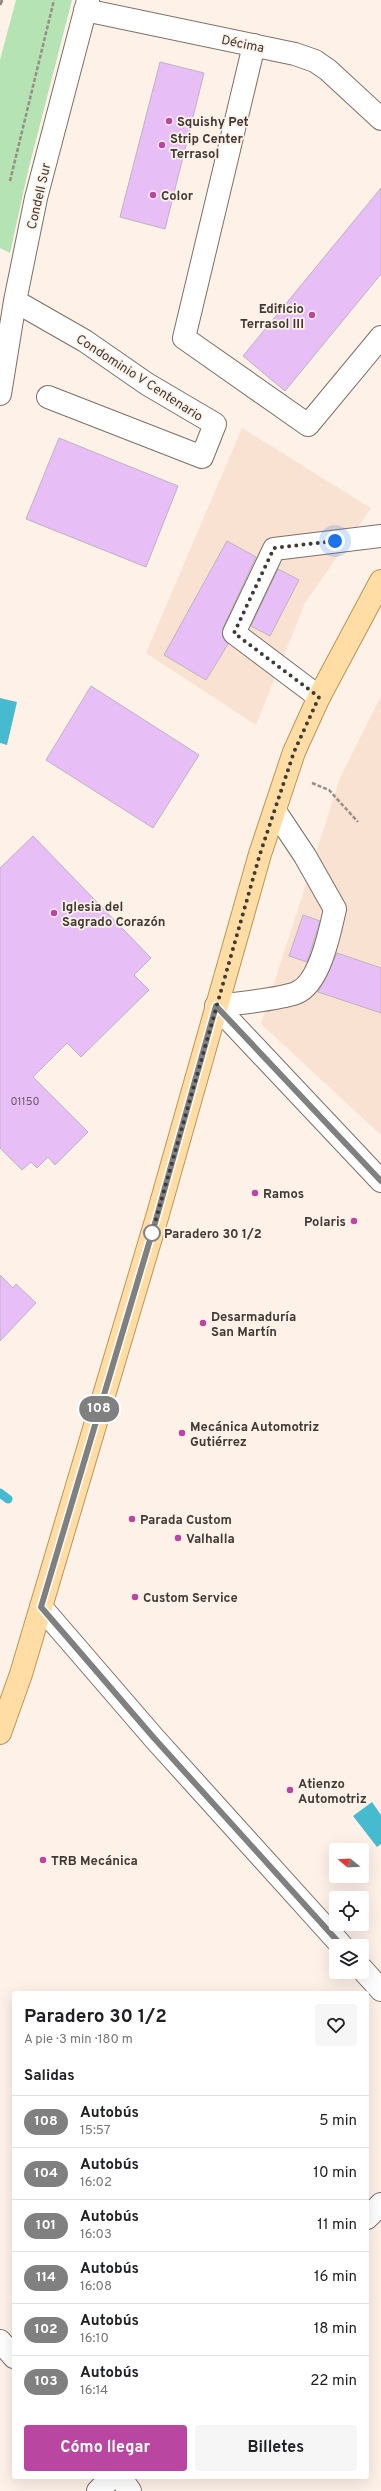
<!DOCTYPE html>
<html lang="es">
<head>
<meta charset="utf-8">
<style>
  :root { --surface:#fff; --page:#f6f6f6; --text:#202124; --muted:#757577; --line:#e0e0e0; --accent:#b947a1 }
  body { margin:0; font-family:Overpass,sans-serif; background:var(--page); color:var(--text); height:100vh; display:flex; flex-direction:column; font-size:15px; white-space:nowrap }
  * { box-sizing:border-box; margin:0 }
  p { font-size:13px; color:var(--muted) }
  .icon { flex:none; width:22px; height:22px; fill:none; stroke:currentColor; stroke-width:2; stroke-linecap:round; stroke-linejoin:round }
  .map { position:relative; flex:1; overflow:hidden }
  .side { position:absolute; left:12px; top:1991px; width:357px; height:488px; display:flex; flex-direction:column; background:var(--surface); border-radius:4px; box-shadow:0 4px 16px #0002 }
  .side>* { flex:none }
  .badge { padding:0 8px; border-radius:13px; font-size:14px; line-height:26px }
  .needle { width:26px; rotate:288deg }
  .controls { position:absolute; left:329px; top:1843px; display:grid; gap:8px }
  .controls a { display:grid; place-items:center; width:40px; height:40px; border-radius:4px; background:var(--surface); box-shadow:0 4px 16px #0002; font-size:20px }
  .you { position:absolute; width:20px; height:20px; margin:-10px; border:3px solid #fff; border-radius:50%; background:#1a73e8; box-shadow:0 0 0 6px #1a73e833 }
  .map>.badge { position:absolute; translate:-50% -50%; box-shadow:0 0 0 2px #fff }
  h2 { padding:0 12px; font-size:15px; line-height:36px }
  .round { display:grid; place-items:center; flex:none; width:42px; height:42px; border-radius:4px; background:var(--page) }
  .overview { display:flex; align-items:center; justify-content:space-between; height:68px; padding:0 12px }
  h1 { font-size:19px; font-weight:700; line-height:30px }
  .action { display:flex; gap:8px; margin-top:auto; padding:8px 12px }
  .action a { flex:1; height:46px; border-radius:4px; background:var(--accent); color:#fff; font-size:16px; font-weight:700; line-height:46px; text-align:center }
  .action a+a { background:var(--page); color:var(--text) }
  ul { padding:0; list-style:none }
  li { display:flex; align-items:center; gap:12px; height:52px; padding:0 12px; border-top:1px solid var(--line) }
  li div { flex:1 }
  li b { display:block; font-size:15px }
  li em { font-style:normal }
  li .badge { min-width:44px; font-weight:700; text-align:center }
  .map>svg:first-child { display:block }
</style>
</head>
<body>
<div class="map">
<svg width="381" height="2491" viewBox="0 0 381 2491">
  <rect width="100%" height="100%" fill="#fef1e8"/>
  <path fill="#f9e2d2" d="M242,428l129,80 -66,95 -49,122 -110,-72z
    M381,696v439l-120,-111 79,-246z"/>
  <path fill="#b5e3b4" d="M16,0h56l-44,171 -18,82 -10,-5v-188z"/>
  <path fill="#46bbd0" d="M0,698l17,4 -10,43 -7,-2z
    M372,1802l9,13v29l-4,3 -24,-31z"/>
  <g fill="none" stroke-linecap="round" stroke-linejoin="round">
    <path stroke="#46bbd0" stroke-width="9" d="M0,1493l8,6"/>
  </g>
  <path fill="#e7bff6" stroke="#bdb3c1" d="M160,62l44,11 -39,156 -45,-12z
    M381,188v86l-96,117 -42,-35z
    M59,438l119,48 -32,81 -120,-48z
    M227,541l29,16 -33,71v10l5,6 -22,36 -42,-25z
    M278,569l21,11 -29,56 -19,-10z
    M91,686l108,69 -46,73 -107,-68z
    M33,836l118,122 -17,17 15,15 -68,67 -14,-14 -34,34 55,55 -33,33 -7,-8 -11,11 -6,-6 -9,8 -22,-22v-280z
    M303,915l17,6 -13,41 -18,-6z
    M337,953l44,15v45l-63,-21z
    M0,1275l13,13 3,-4 20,19 -36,38z"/>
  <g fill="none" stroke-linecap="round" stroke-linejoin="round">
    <g stroke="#7e6f66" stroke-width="24">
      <path id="minor" d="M85,10l210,44 20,7 13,9 53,49
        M254,45l-70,293 124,87 73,-88
        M15,301l70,40 62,43 68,40 -13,33 -154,-60
        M0,394l15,-93 21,-103 52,-198
        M319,697l-85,-64 40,-84 107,-13
        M216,1006c22,-3 61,-6 80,-13 24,-9 34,-62 39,-84l-30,-53 -30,-45
        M216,1006l165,175
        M41,1607l113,131 188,208
        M362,1969l19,21
        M367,2218l14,-14
        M0,2341l14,16
        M120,2477l10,14
        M98,2491l14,-14"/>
    </g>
    <g stroke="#bc9556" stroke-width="24">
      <path id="major" d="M0,1733l21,-59 137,-460 102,-360 34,-102 25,-55 62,-116"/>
    </g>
    <path stroke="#978e88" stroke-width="2.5" stroke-dasharray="4 2" stroke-linecap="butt" d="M10,181l44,-181
      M312,783l17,7 29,32"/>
    <use href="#minor" stroke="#fff" stroke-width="22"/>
    <use href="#major" stroke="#ffdda4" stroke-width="22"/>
    <path stroke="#908781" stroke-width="3" stroke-dasharray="8 4" stroke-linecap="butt" d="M0,5l2,-5"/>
  </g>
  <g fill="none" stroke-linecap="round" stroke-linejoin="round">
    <g stroke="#fff" stroke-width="9">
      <path id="line" d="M342,1946l-188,-208 -113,-131 114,-384 61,-217 165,175"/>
    </g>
    <use href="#line" stroke="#808080" stroke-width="6"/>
    <path stroke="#403a36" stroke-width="4" stroke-dasharray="0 7.2" d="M152,1233l108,-379 34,-102 25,-55 -85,-64 40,-85 61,-7"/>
  </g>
  <g fill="#b947a1" stroke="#fef1e8" stroke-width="1.5">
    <circle cx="169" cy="121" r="4"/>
    <circle cx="162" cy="145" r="4"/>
    <circle cx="153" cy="195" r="4"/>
    <circle cx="312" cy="315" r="4"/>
    <circle cx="54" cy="913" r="4"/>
    <circle cx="255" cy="1193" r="4"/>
    <circle cx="354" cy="1221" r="4"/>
    <circle cx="203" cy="1323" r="4"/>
    <circle cx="182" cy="1433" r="4"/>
    <circle cx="132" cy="1519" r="4"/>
    <circle cx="178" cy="1538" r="4"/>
    <circle cx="135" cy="1597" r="4"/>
    <circle cx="290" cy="1790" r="4"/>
    <circle cx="43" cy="1860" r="4"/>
  </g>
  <circle fill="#fff" stroke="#808080" stroke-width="2" cx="152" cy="1233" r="8"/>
  <g text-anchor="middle" stroke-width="3.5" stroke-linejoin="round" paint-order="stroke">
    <g font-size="11" fill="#6a5b66">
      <text x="25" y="1105">01150</text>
    </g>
    <g font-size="13" fill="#403a36" stroke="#fef1e8">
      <text transform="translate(243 43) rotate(12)" y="5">Décima</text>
      <text transform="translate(38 196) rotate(-77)" y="5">Condell Sur</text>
      <text transform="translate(140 377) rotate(33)" y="5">Condominio V Centenario</text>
    </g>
    <g font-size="13" font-weight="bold" fill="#403a36" stroke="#fef1e8" text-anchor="start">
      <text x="177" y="126">Squishy Pet</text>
      <text x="170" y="143">Strip Center<tspan x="170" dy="15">Terrasol</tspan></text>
      <text x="161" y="200">Color</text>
      <text x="304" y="313" text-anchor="end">Edificio<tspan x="304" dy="15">Terrasol III</tspan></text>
      <text x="62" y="911">Iglesia del<tspan x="62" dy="15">Sagrado Corazón</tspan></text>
      <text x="263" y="1198">Ramos</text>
      <text x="346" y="1226" text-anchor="end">Polaris</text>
      <text x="211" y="1321">Desarmaduría<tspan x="211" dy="15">San Martín</tspan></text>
      <text x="190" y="1431">Mecánica Automotriz<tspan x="190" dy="15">Gutiérrez</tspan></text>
      <text x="140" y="1524">Parada Custom</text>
      <text x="186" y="1543">Valhalla</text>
      <text x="143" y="1602">Custom Service</text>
      <text x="298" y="1788">Atienzo<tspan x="298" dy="15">Automotriz</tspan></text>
      <text x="51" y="1865">TRB Mecánica</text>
    </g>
    <g font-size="13" font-weight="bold" fill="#403a36" stroke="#fef1e8" text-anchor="start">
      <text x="164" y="1238">Paradero 30 1/2</text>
    </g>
  </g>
</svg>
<div class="controls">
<a><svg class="needle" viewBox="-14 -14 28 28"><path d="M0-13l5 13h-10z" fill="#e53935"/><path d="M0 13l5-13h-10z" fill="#757577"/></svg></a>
<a><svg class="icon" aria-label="locate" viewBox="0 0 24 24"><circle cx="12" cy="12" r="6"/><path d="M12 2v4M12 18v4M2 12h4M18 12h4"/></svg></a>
<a><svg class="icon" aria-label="layers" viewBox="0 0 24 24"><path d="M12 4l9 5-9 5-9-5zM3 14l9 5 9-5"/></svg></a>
</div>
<div class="you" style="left:335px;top:541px"></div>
<b class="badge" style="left:99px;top:1409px;background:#808080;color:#fff">108</b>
<section class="side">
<div class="overview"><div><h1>Paradero 30 1/2</h1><p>A pie · 3 min · 180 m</p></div><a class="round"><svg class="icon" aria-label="heart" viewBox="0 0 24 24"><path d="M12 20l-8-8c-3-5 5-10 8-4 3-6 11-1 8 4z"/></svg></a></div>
<h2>Salidas</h2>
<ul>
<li><span class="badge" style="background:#808080;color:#fff">108</span><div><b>Autobús</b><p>15:57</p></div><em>5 min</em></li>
<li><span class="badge" style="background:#808080;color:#fff">104</span><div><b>Autobús</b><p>16:02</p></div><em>10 min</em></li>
<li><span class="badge" style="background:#808080;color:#fff">101</span><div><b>Autobús</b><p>16:03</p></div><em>11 min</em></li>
<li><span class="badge" style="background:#808080;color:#fff">114</span><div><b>Autobús</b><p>16:08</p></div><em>16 min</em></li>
<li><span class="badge" style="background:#808080;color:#fff">102</span><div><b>Autobús</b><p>16:10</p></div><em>18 min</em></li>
<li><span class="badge" style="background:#808080;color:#fff">103</span><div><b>Autobús</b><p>16:14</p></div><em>22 min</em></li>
</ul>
<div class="action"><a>Cómo llegar</a><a>Billetes</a></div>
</section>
</div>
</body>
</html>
